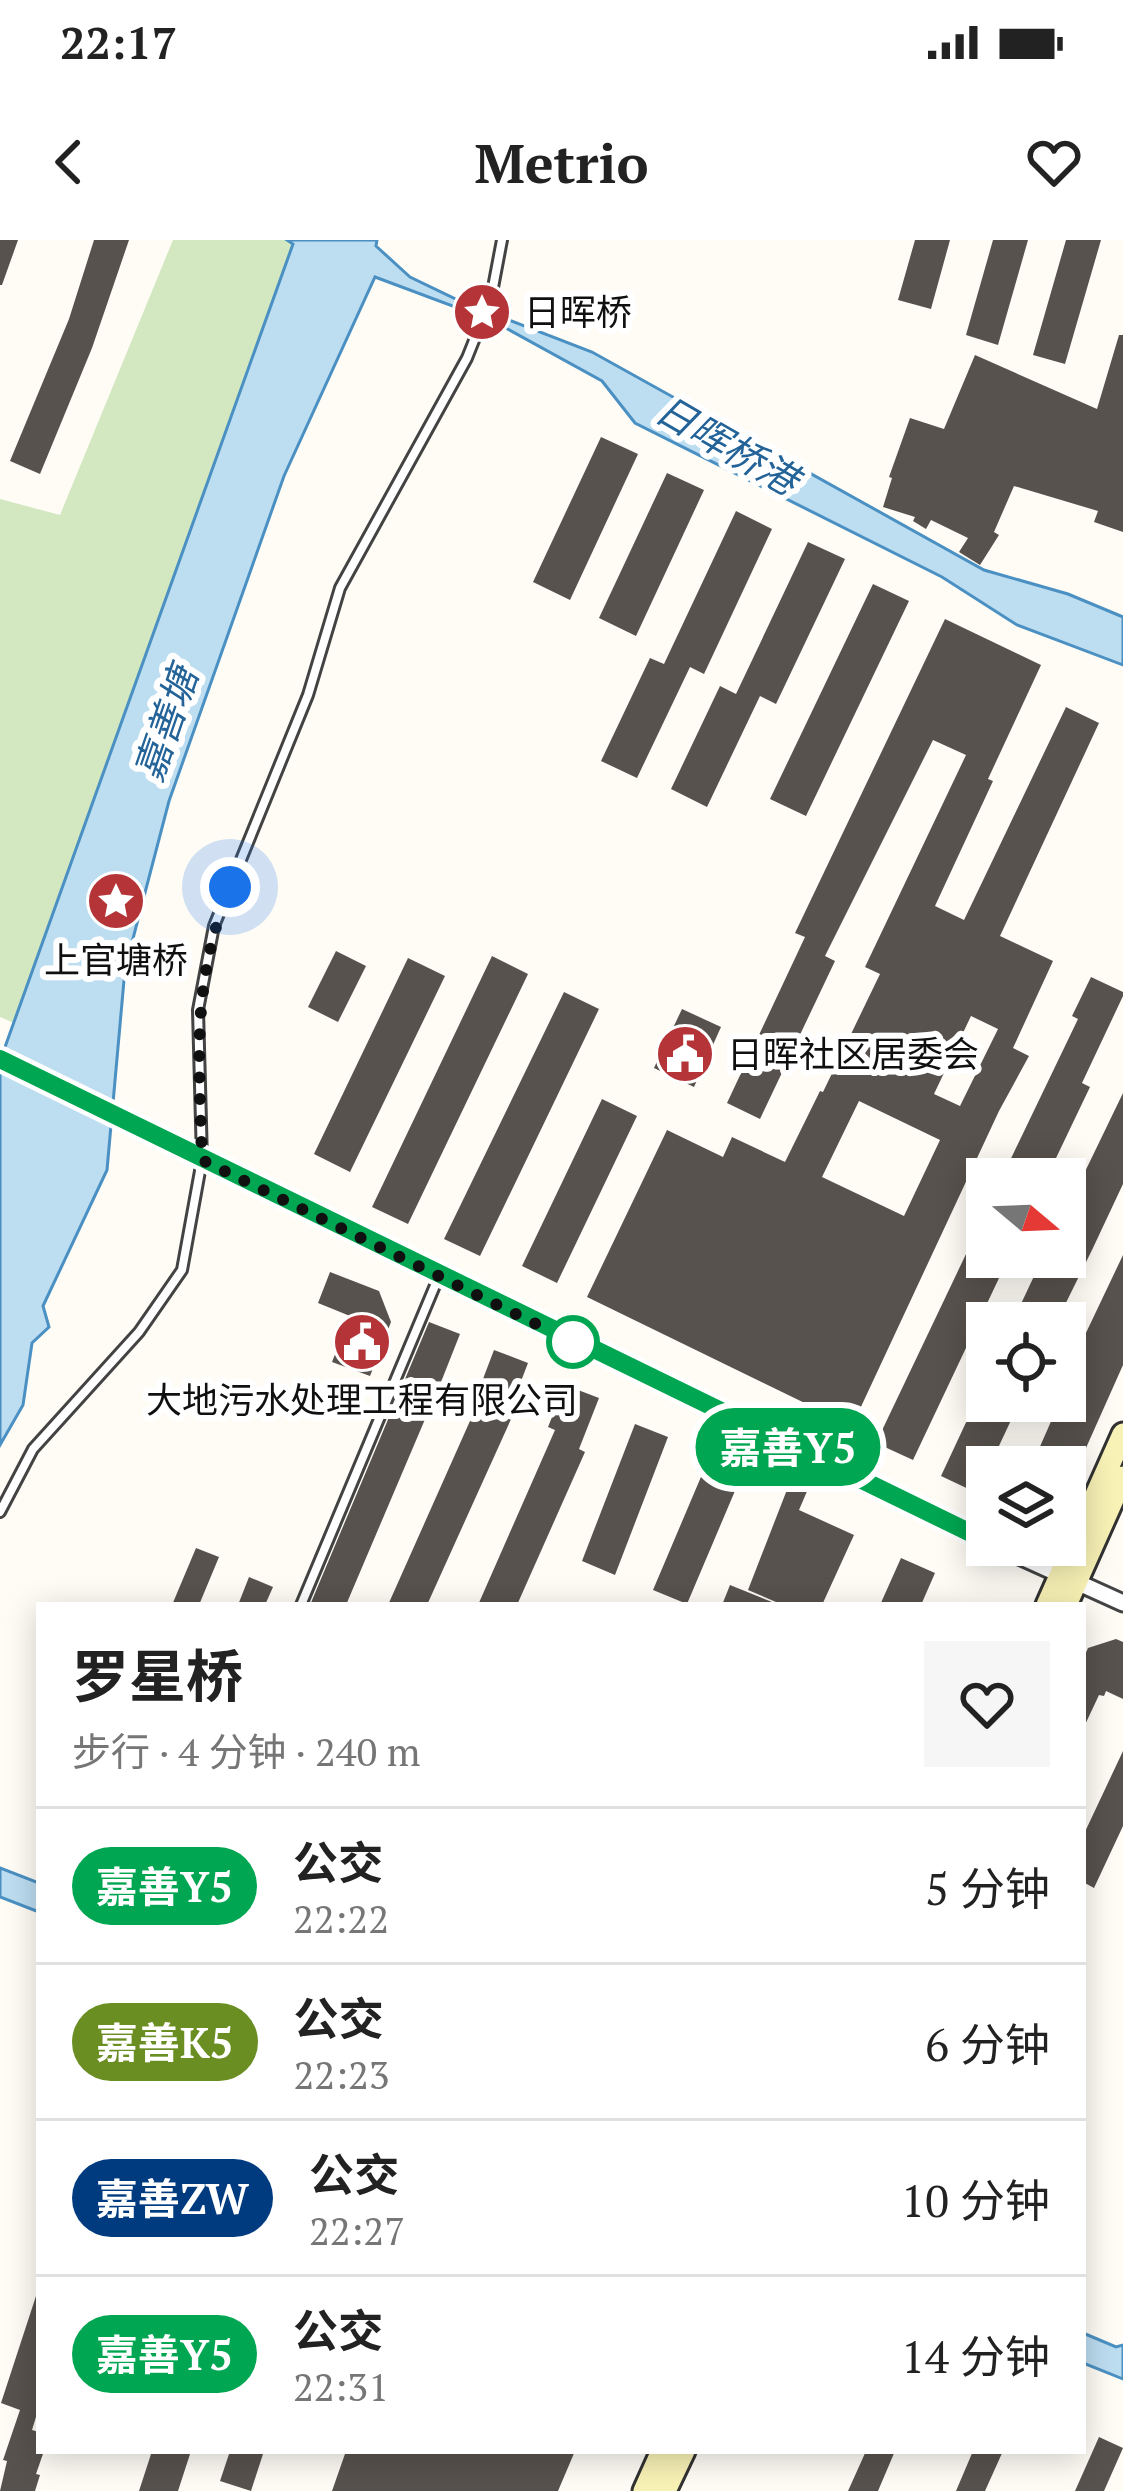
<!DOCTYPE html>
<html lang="zh">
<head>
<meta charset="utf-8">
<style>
  :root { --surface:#fff; --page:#f6f6f6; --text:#222; --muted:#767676; --line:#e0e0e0 }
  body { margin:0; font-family:"PT Serif","Noto Sans SC",serif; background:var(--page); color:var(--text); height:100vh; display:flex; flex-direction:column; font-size:45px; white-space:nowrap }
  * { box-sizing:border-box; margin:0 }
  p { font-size:39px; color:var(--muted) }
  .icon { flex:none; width:66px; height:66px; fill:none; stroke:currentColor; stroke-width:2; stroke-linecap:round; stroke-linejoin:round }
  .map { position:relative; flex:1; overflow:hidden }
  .sheet { position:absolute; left:36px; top:1362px; width:1050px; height:852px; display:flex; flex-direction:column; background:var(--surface); border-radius:0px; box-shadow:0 6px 30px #0003 }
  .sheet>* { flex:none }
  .badge { padding:0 24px; border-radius:39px; font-size:42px; line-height:78px }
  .needle { width:78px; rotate:109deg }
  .tools { position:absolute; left:966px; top:918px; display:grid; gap:24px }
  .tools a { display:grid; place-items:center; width:120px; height:120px; border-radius:0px; background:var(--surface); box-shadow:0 6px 30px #0003; font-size:60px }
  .you { position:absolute; width:60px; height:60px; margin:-30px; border:9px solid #fff; border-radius:50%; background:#1a73e8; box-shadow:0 0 0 18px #1a73e833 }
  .map>.badge { position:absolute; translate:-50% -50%; box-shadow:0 0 0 6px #fff }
  .round { display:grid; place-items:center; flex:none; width:126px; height:126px; border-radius:0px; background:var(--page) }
  .overview { display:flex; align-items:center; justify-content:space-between; height:204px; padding:0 36px }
  h1 { font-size:57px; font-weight:700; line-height:90px }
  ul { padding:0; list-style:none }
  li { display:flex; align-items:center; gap:36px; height:156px; padding:0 36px; border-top:3px solid var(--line) }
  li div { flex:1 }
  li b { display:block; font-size:45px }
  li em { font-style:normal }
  li .badge { min-width:132px; font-weight:700; text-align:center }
  .status { display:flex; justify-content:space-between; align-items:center; height:84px; padding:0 60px; background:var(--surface); direction:ltr }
  .status svg { height:33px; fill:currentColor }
  header { display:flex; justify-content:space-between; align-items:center; height:156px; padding:0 36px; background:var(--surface); font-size:54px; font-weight:700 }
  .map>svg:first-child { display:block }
</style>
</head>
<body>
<div class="status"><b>22:17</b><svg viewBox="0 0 49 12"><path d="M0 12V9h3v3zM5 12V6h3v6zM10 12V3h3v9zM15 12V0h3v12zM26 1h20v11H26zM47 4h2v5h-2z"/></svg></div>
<header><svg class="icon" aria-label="back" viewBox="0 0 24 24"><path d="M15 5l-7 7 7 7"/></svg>Metrio<svg class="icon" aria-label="heart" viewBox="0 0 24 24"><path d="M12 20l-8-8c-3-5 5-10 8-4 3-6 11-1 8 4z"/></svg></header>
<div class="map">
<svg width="1123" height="2251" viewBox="0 0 1123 2251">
  <rect width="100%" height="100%" fill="#fefcf5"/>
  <path fill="#d3e7c0" d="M173,0h114l6,4 -279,779 -14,-6v-518l60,16z"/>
  <path fill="#bdddf1" stroke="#4b90c2" stroke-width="3" d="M287,0h90l-1,6 34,31 50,24 132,51 392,218 84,24 55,23v48l-106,-40 -75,-48 -307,-154 -33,-42 -109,-60 -118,-44 -91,199 -115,325 -44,168 -18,201 -64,136 6,21 -17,16 -9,62 -23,40v-384l293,-817z
    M0,1628l39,15v29l-39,-15z
    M1083,2093l33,14 7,-2v34l-40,-16z"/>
  <path fill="#58524e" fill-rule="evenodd" d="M0,0h18l-16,45h-2z
    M94,0h35l-37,108 -52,126 -30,-13 59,-142z
    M915,0h35l-19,69 -33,-9z
    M993,0h35l-30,105 -32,-10z
    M1066,0h35l-36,124 -32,-9z
    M1119,95h4v197l-29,-10 4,-11 -84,-25 -20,46 5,3 -19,30 -21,-13 9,-14 -37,-18 -5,9 -13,-8 2,-4 -32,-10 9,-29 -3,-1 21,-59 34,11 31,-74 122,54z
    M601,197l37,17 -68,146 -37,-18z
    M667,233l37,17 -68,146 -37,-18z
    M736,271l36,18 -68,145 -14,-7 -53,111 -36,-17 49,-103 14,6z
    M808,302l37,17 -69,145 -16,-8 -53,111 -36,-18 49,-103 16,8z
    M873,344l36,17 -103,215 -36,-17z
    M945,379l96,46 -53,114 5,2 -58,125 29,14 102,-213 33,16 -99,213 53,25 -40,87 16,8 -30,55 -147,315 -265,-129 80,-167 56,27 9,-20 53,25 35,-71 3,1 57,-118 -15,-7 101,-212 -33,-15 -108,216 10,5 -75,158 -33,-16 78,-166 -10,-4zM971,776l27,13 -38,77 -26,-12zM859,861l81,39 -36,76 -82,-39z
    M336,711l30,15 -28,56 -30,-15z
    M492,716l36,18 -120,250 -36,-17z
    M408,718l37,18 -95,196 -36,-18z
    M1091,737l32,15v4l-41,87 8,4 -44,92h-29l-13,-6 74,-154 -6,-3z
    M564,752l35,17 -119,247 -36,-17z
    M682,769l39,18 -27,60 -40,-19z
    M1123,853v91l-31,66 -36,73h-44l31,-66h22v-44z
    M602,859l35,17 -80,167 -35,-17z
    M987,970v47h22l-96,203 -37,-17z
    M1123,1015v110l-58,130v-28h-34l29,-66h5v-24z
    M330,1032l49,19 12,31 -21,54 -38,-14 18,-46 -32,-13z
    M429,1082l31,12 -17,43 -97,228h-36z
    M494,1110l34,13 -20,52 4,2 -85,188h-39l94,-211 -4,-2z
    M565,1145l34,13 -20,51 6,3 -68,153h-39l77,-175 -7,-3z
    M976,1161h44l-43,92 -36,-17z
    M635,1184l33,13 -53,138 -33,-14z
    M709,1218l34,14 -56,132 -34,-14z
    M790,1242l18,7 -9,21 55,25 -32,70h-39l-35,-15z
    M196,1308l23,9 -20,48h-27z
    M901,1318l34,15 -14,32h-41z
    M249,1337l24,10 -8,18h-27z
    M730,1345l47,19 -1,1h-54z
    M1116,1399l7,3v57l-17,-8 -2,5 -5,-1 -16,34v-70l5,-11z
    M1123,1511v75l-29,62 -11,-6v-46z
    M36,2056h3v111l-7,23 7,2v19h5l-8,23 4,1 -5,16h-35l7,-30 -4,-1 17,-50 -19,-7z
    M1099,2197l24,11 -19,43h-29z
    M152,2211h39l-13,40h-39z
    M230,2211h34l-13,40 -31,-10z
    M346,2211h229l-17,40h-226z
    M866,2211h29l-17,40h-30z
    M973,2211h30l-18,40h-29z"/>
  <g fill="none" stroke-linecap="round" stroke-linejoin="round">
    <g stroke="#434343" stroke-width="14">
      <path id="service" d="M0,1272l33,-63 106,-117 43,-62 20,-110 -4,-150 16,-84 94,-231 32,-107 127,-230 24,-60 11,-58
        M301,1365l138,-329"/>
    </g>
    <g stroke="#434343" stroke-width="21">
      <path id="minor" d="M0,819l987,482
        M995,1305l128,58"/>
    </g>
    <g stroke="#323232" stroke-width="27">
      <path id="secondary" d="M1047,1365l76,-171
        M1066,1365l57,-128
        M644,2251l18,-40
        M665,2251l19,-40"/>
    </g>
    <use href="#service" stroke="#fff" stroke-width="8"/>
    <use href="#minor" stroke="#fff" stroke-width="15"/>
    <use href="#secondary" stroke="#f8f2b6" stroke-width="21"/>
  </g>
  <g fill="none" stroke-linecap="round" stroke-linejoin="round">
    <g stroke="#fff" stroke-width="27">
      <path id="line" d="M0,819l987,482"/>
    </g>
    <use href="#line" stroke="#00a651" stroke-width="18"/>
    <path stroke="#101010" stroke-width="12" stroke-dasharray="0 21.6" d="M230,647c-39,97 -31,171 -28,273l371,182"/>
  </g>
  <defs>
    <g id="sight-disc" transform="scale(3)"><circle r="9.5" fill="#b53437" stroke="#fff"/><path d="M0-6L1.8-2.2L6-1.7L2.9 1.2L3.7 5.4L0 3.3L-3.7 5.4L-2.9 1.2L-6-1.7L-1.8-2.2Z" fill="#fff"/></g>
    <g id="civic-disc" transform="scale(3)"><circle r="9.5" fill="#b53437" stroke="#fff"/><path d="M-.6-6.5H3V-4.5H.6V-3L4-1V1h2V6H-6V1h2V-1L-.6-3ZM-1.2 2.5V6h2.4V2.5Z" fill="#fff"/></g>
  </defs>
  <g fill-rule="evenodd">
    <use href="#sight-disc" x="482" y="72"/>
    <use href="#sight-disc" x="116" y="661"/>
    <use href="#civic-disc" x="685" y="814"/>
    <use href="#civic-disc" x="362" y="1102"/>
  </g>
  <circle fill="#fff" stroke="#00a651" stroke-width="6" cx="573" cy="1102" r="24"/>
  <g text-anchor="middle" stroke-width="12" stroke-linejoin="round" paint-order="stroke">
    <g font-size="36" fill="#101010" stroke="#fff" text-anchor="start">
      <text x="524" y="85">日晖桥</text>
      <text x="116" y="733" text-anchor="middle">上官塘桥</text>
      <text x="727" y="827">日晖社区居委会</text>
      <text x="362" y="1173" text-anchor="middle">大地污水处理工程有限公司</text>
    </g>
    <g font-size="39" font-style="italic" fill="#236398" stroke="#fff">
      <text transform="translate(727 205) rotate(30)" y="14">日晖桥港</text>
      <text transform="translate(166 484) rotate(-71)" y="14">嘉善塘</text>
    </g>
  </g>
</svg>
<div class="tools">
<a><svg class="needle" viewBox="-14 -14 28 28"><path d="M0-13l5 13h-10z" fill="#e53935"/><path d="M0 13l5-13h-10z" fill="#767676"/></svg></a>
<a><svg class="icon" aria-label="locate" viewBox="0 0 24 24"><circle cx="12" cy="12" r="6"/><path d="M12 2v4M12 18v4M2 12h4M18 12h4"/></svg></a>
<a><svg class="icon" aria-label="layers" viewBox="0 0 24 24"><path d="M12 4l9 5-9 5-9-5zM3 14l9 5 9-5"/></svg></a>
</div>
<div class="you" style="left:230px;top:647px"></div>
<b class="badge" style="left:788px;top:1207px;background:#00a651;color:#fff">嘉善Y5</b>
<section class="sheet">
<div class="overview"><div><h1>罗星桥</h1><p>步行 · 4 分钟 · 240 m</p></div><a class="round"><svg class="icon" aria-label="heart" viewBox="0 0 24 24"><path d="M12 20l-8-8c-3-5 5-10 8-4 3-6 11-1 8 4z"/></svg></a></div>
<ul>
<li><span class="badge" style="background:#00a651;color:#fff">嘉善Y5</span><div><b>公交</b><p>22:22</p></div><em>5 分钟</em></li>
<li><span class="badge" style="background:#6b8e23;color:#fff">嘉善K5</span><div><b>公交</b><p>22:23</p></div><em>6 分钟</em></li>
<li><span class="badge" style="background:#003b80;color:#fff">嘉善ZW</span><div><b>公交</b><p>22:27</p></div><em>10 分钟</em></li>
<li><span class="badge" style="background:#00a651;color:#fff">嘉善Y5</span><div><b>公交</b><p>22:31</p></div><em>14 分钟</em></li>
</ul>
</section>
</div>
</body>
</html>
